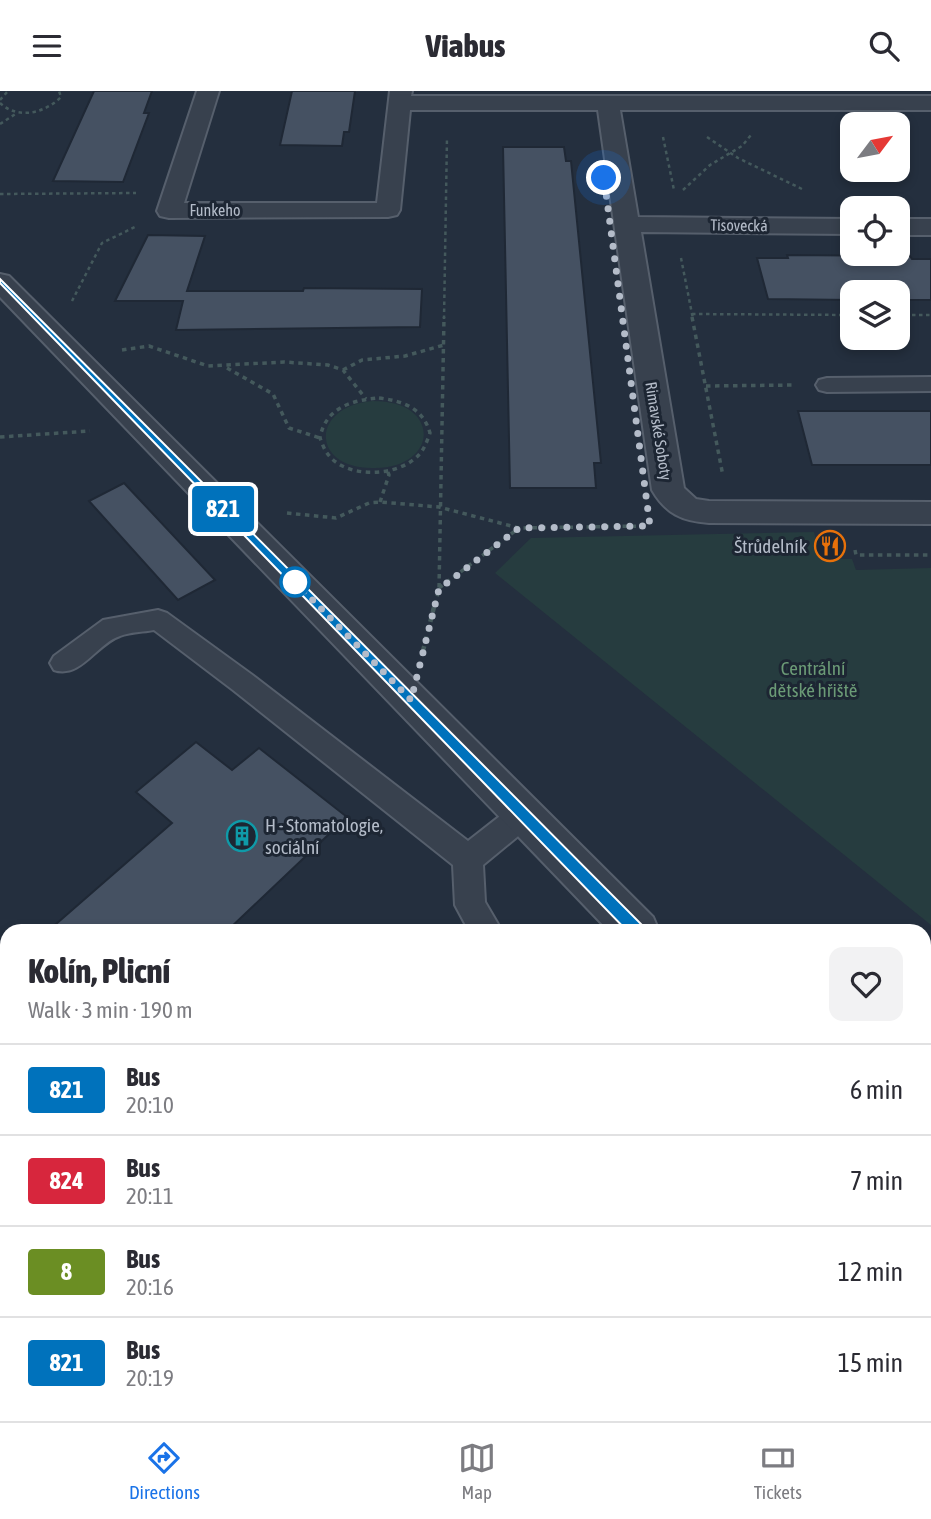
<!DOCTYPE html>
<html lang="en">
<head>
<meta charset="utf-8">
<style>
  :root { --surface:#fff; --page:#f2f2f3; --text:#2b2b33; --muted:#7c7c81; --line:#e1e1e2; --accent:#1a73e8 }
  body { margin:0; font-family:"Asap Condensed",sans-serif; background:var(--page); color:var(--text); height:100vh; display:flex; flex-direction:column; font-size:26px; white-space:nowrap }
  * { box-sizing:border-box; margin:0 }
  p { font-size:23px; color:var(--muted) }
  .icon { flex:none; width:38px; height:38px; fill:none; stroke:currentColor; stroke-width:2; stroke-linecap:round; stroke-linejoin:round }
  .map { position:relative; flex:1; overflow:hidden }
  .sheet { position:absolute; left:0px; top:833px; width:931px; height:497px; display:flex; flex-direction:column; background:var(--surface); border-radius:21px 21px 0 0; box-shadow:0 4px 10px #0003 }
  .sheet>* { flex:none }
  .badge { padding:0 14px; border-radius:5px; font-size:24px; line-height:46px }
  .needle { width:46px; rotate:58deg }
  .controls { position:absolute; left:840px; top:21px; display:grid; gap:14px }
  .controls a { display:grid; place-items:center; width:70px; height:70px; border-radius:14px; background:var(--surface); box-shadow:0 4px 10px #0003; font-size:35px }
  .you { position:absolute; width:35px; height:35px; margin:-18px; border:5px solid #fff; border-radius:50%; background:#1a73e8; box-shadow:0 0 0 10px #1a73e833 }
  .map>.badge { position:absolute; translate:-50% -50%; box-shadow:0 0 0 4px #fff }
  .round { display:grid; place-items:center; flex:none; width:74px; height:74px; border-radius:14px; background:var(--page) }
  .overview { display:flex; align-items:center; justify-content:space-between; height:119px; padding:0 28px }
  h1 { font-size:33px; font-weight:800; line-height:52px }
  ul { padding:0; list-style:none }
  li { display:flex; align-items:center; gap:21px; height:91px; padding:0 28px; border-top:2px solid var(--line) }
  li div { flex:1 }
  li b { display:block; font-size:26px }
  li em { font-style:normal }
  li .badge { min-width:77px; font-weight:700; text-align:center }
  header { display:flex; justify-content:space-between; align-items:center; height:91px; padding:0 28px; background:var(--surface); font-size:32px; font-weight:800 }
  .menu { display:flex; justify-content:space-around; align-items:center; height:98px; border-top:2px solid var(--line); background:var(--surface); font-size:19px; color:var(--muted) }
  .menu a { display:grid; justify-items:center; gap:4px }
  .menu .active { color:var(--accent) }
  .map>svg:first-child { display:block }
</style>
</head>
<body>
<header><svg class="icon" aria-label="menu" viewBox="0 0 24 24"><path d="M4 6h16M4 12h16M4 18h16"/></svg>Viabus<svg class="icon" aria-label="search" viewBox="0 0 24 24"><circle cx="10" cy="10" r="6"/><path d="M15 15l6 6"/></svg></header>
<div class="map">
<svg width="931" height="1330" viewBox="0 0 931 1330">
  <rect width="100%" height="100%" fill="#242f3e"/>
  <path fill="#263c3f" d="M372,310c69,-1 68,66 3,67 -64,2 -66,-61 -3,-67z
    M814,441l7,27h31l4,11 75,-2v357l-436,-352 36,-35z"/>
  <path fill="#455162" stroke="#1f2835" stroke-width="2" d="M94,0h58l-8,22h5l-26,69 -70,-1z
    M292,0h63l-6,41h-5l-2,14 -62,-1z
    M503,56h61l2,14h5l30,302h-7l2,25h-86z
    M148,144l57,1 -18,55h116l1,-3 118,1 -2,38 -244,3 7,-29h-68z
    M787,164l123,1 2,3h19v41h-33v-8h-46v8l-84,-1 -11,-41h31z
    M798,320h133v54h-119z
    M124,392l91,97 -37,20 -89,-99z
    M196,651l36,28 27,-22 88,69 -120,114h-179l124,-108 -36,-31z"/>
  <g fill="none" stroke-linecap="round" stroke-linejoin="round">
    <g stroke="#565f6c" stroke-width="4">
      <path id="service" d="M931,286v14l-104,1 -8,-2 -3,-5 3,-5 8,-2z
        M158,519l9,3 84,61 217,167 46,-36 10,-4 10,4 5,9 -5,9 -51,42 2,37 17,29h-33l-14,-26 -2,-40 -220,-175 -79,-60c-11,2 -24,2 -34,6 -23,7 -39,43 -66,34l-4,-7 4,-7 49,-36z
        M7,932v36l-7,3v-37z
        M0,1074l7,3v39l-7,-3z
        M184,1323h43l3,7h-43z
        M623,1323h40l-3,7h-40z
        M813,1323h40l3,7h-40z"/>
    </g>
    <g stroke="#565f6c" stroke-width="4">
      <path id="minor" d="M197,0h22l-35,112h193l13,-112h22l-1,5h520v14h-311l18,107 214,2v15l-211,-2 43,256 12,11 13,2 222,1v22l-222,-1c-27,-2 -43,-9 -57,-33l-54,-380h-188l-10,100 -3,5 -9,2 -219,1 -9,-2 -3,-5z
        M898,128h33v16h-33z
        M0,183l9,2 644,641 6,14h-50l-609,-634z
        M924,1105l7,3v53l-7,-3z"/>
    </g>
    <path stroke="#44595c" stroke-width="2.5" stroke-dasharray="3.5 3.5" stroke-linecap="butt" d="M0,9l8,-9
      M0,12c18,17 45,10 61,-6l-2,-6
      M0,33l17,-11
      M663,46l11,53
      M707,46l31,21 66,32
      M683,99l27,-25 32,-19 9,-11
      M0,103l136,-1
      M681,167l12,61
      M72,210l30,-58 35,-17
      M692,223l160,1
      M898,224h33
      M444,228l3,-182"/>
    <path stroke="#44595c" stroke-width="3.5" stroke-dasharray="4.5 4.5" stroke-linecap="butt" d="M692,226l31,159
      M122,259l27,-4 59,20 76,-4 44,3 15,5 23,29
      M227,277l46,26 16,34 31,10
      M343,279l19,-10 43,-4 39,-11
      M706,295l90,-1
      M379,307c24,3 44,10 51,35 -4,11 -7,20 -17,27 -22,17 -69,18 -86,-7 -3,-4 -5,-10 -7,-15 5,-30 32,-38 59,-40z
      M0,346l90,-6
      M380,411l9,-27 -2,-5
      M287,422l49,5 33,-15 11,-1 59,5 80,21 127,-2
      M855,459l1,5h75
      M439,497l80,-60
      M435,514l4,-16 5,-272"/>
    <path stroke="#44595c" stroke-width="4.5" stroke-dasharray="5 5" stroke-linecap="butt" d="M423,560l12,-48"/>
    <path stroke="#44595c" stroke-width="5" stroke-dasharray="7 7" stroke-linecap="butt" d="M0,1328l2,2"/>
    <use href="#service" fill="#38414e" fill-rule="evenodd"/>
    <use href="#minor" fill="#38414e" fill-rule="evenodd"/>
  </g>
  <path fill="#0072bc" stroke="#fff" stroke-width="2" d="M0,188l643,647 2,5 -2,5h-11l-632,-653z"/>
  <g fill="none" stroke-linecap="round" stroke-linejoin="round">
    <path stroke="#b4bcc9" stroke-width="7" stroke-dasharray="0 12.6" d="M295,491l116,118 28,-111 80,-61 131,-2 -46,-348"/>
  </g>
  <defs>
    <g id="restaurant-ring" transform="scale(1.575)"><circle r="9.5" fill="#1d2633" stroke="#e8710a" stroke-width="1.5"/><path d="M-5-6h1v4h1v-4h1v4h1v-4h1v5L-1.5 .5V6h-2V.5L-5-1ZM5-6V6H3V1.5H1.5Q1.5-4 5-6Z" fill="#e8710a"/></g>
    <g id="building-ring" transform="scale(1.575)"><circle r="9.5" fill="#1d2633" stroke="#0f9aa8" stroke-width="1.5"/><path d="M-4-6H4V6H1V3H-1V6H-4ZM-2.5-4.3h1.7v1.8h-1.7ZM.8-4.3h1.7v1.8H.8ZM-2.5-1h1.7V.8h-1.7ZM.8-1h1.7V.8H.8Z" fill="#0f9aa8"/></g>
  </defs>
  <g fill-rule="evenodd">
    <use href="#restaurant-ring" x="830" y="455"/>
    <use href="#building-ring" x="242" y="745"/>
  </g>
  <circle fill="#fff" stroke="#0072bc" stroke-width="3.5" cx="295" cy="491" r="14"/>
  <g text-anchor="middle" stroke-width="6" stroke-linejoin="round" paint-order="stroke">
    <g font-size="16" fill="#b4bcc9" stroke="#1d2633">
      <text x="215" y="125">Funkeho</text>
      <text transform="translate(739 134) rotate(1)" y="6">Tisovecká</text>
      <text transform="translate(659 340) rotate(81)" y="6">Rimavské Soboty</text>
    </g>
    <g font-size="19" fill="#b4bcc9" stroke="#1d2633" text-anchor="end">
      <text x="807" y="462">Štrůdelník</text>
      <text x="265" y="741" text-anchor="start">H - Stomatologie,<tspan x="265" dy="22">sociální</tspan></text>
    </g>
    <g font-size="19" fill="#6b9a76" stroke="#1d2633">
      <text x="813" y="584">Centrální<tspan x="813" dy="22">dětské hřiště</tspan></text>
    </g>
  </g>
</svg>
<div class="controls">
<a><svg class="needle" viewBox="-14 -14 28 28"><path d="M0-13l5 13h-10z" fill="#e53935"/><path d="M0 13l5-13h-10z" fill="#7c7c81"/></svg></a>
<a><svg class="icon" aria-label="locate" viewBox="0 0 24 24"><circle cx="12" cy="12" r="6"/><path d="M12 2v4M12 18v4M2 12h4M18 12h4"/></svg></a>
<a><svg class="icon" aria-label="layers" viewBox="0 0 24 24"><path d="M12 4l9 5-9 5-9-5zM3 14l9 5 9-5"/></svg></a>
</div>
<div class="you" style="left:604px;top:87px"></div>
<b class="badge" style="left:223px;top:418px;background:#0072bc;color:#fff">821</b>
<section class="sheet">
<div class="overview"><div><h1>Kolín, Plicní</h1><p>Walk · 3 min · 190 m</p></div><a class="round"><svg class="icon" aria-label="heart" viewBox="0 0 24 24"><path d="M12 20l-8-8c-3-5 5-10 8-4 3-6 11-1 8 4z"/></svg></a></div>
<ul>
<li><span class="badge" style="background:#0072bc;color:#fff">821</span><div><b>Bus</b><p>20:10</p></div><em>6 min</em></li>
<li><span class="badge" style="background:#d7263d;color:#fff">824</span><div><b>Bus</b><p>20:11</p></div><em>7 min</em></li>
<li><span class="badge" style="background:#6b8e23;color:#fff">8</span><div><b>Bus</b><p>20:16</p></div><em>12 min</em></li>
<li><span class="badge" style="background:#0072bc;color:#fff">821</span><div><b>Bus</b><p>20:19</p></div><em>15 min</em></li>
</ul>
</section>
</div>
<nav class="menu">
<a class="active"><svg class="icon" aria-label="directions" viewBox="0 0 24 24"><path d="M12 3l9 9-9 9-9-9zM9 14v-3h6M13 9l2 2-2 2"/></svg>Directions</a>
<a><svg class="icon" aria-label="map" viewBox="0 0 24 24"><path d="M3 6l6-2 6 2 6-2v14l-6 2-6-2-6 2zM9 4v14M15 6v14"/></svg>Map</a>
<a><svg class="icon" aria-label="tickets" viewBox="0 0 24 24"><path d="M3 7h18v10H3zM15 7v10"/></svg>Tickets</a>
</nav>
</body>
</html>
